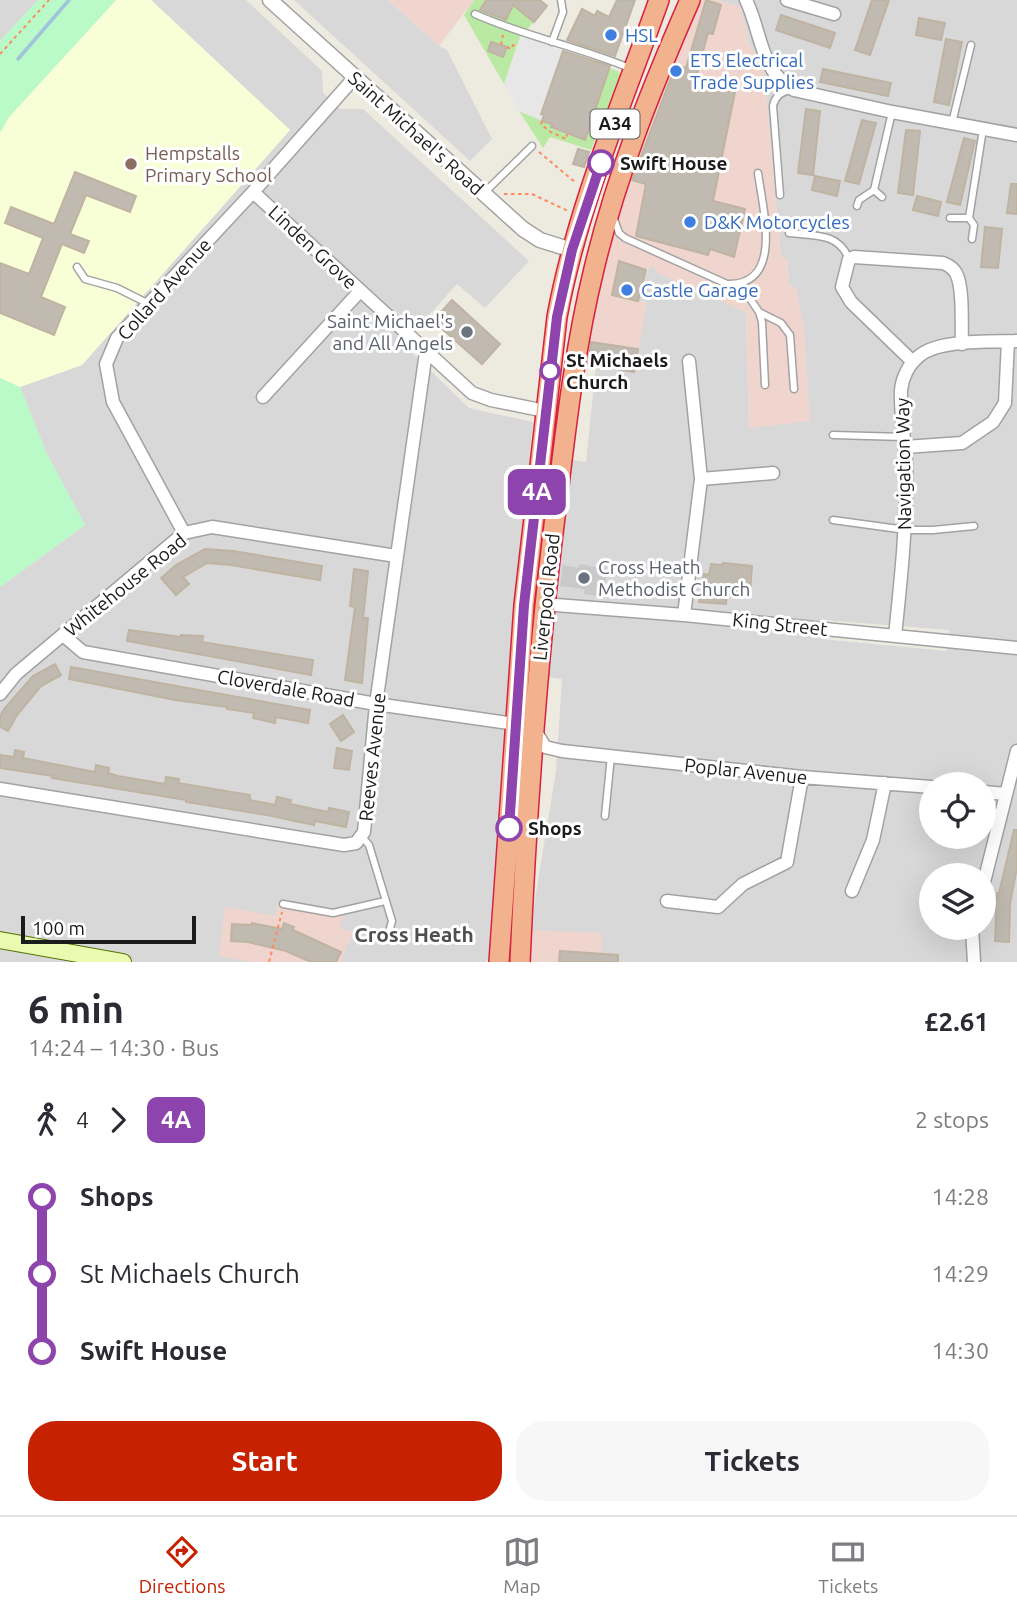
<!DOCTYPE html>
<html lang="en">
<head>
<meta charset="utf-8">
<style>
  :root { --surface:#fff; --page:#f7f7f7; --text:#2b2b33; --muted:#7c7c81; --line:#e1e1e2; --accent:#c62100 }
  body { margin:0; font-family:Ubuntu,sans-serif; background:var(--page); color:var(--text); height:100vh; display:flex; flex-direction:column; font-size:26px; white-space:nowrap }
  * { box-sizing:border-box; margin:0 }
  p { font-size:23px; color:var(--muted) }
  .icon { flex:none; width:38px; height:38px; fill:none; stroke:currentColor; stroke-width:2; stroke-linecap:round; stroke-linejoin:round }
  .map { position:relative; height:962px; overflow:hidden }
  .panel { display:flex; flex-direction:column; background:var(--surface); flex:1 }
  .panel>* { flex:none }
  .badge { padding:0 14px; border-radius:10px; font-size:24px; line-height:46px }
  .buttons { position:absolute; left:919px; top:772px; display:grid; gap:14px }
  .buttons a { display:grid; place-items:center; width:77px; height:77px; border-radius:50%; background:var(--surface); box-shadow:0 7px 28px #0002; font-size:35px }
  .scale { position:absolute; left:21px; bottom:18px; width:175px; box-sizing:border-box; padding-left:7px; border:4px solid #1b1b1b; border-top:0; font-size:19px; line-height:24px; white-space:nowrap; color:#1b1b1b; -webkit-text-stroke:5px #fff; paint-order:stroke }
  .map>.badge { position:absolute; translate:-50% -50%; box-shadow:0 0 0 4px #fff }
  .legs { display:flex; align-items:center; gap:10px; height:77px; padding:0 28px; font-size:23px }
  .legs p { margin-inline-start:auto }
  .summary { display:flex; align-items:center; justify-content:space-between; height:119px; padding:0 28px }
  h1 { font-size:38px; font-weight:600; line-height:52px }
  .button { display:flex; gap:14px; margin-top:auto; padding:14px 28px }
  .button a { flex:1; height:80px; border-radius:28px; background:var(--accent); color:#fff; font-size:28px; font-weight:600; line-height:80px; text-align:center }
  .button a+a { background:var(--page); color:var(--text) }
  ul { padding:0 28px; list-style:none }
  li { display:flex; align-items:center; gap:24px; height:77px; font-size:26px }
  li i { display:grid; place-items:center; width:10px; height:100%; margin:0 9px; background:currentColor }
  li i::after { content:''; width:18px; height:18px; margin:-9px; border:5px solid; border-radius:50%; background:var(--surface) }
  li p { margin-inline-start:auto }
  li:first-child i { background:linear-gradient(#0000 50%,currentColor 0) }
  li:last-child i { background:linear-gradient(currentColor 50%,#0000 0) }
  .dock { display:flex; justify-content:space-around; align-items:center; height:98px; border-top:2px solid var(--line); background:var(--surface); font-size:19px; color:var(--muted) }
  .dock a { display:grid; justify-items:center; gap:4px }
  .dock .current { color:var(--accent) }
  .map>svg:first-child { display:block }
</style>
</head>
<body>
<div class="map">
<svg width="1017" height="962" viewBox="0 0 1017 962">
  <rect width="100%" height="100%" fill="#edebe0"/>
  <path fill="#d9d8d8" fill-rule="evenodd" d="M0,0h38l-38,41z
    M151,0h95l76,71 1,22 17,16h23l166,152 -44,47 -28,-24 -54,60 66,64 64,14 -27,280 -16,253 -4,7h-486v-375l85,-62 -39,-73 -26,-65 62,-22 208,-235z
    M294,0h94l51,46 8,4 45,89 -22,22z
    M718,0h299v962h-416l-71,-32 26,-159 6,-92 -16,-2 10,-90 16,-127 14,2 10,-97 50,-63 -8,-1 11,-35 7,3v3l90,40 3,116 55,-99 -8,-39 -7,-7 -2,-25h-6l-17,-187 -15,-28 -8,-36zM823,620l126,10 -2,21 -126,-12zM931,784h53v52h-53zM931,875h53v53h-53z"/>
  <path fill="#efd5ce" d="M388,0h86l-35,46z
    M696,0h22l23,7 8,36 15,28 17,187h6l2,25 7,7 8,39 6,92 -61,7 -3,-116 -91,-40 1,-3 -7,-3 -3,4 -8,30 9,3 -13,69 -51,-9 28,-120 20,-65 28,-88z
    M277,905l60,11 8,-2 -6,14 14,4 -12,30h-89l-33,-6 6,-49 50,9z
    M530,930l72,3 -1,29h-72z"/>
  <path fill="#f8ffd7" d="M116,0h35l139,130 -208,235 -62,22 -20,-9v-245l9,-16z"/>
  <path fill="#c9c9c9" d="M579,564l28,5 -3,28 -20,-3v-5l-24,-3 3,-21 16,3z"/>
  <path fill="#bae9a3" d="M474,0h33l27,22 -14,15 -16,47 -40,-69z
    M610,68l9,4 1,3 -29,75 -41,-13 -7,11 -24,-37 33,13 -1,4 34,12z"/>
  <path fill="#bafac9" d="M38,0h78l-107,117 -9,16v-92z
    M0,378l20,9 26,65 39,73 -85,62z"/>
  <path fill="#e7e7e7" d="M520,37l43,14 -22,63 3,1 -2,6 -23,-10 -15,-27z"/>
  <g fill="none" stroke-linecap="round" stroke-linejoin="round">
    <path stroke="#9fc4dc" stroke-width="3.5" d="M18,59l51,-59"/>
  </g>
  <path fill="#c1bab0" stroke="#bfb3a2" stroke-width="2" d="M486,0h54l7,6 -13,16 -21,-17 -7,15 -26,-10z
    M617,0h18l-20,56 -48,-16 15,-31 13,7 2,-5 12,6z
    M706,0l15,5 -8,29 -5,-1 -13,48 40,11 -22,109 32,8 -11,48 -24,-8 -2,6 -72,-19 10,-52 -14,-4 44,-115 10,3z
    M872,0h17l-19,55 -15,-5z
    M781,15l54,18 -5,15 -54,-18z
    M919,18l26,5 -4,17 -25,-5z
    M946,39l16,3 -13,63 -15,-3z
    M491,42l16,5 -4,10 -15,-6z
    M563,51l47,15 -25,74 -34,-13 1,-3 -10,-3 2,-6 -3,-1z
    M823,69l68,14 -3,13 -68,-14z
    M806,109l14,2 -7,64 -15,-2z
    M862,120l14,3 -17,61 -14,-3z
    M906,130l14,1 -7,64 -15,-2z
    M964,138l11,3 -15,64 -13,-3z
    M578,149l11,3 -5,15 -11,-3z
    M75,172l61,24 -6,16 -44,-17 -16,39 19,7 -5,12 -22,-9 -21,53 24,10 -11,28 -54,-22v-50l29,11 14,-36 -38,-15 6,-16 43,17z
    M815,176l25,5 -3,15 -25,-6z
    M1011,184h6v30l-10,-1z
    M917,196l24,6 -3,14 -25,-6z
    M985,227l17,2 -4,39 -17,-1z
    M619,261l27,9 -8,31 -26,-6z
    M452,300l48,44 -18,20 -49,-43z
    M591,342l47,7 -4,23 -46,-8z
    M205,549l28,2 89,15 -2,14 -89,-15 -24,-2 -24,14 6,7 -13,11 -15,-17 15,-13z
    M723,563l29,3 -2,27 -8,-1v4l-15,-2 -1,10 -27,-2 5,-28 5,1 2,-11 11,1z
    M354,569l14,2 -5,47h5l-6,65 -17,-3 10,-73 -5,-1z
    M129,630l52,7v-2l22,1 -1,6 111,18 -2,15 -184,-34z
    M55,664l6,11 -20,11 -24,29 -9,16 -8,-4v-11l4,-7 29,-33z
    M71,667l239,43 -2,13 -32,-6 -1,6 -22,-5 1,-5 -27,-4v-2l-52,-7 -106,-21z
    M343,715l11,17 -13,9 -11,-17z
    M337,748l15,3 -3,19 -15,-2z
    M15,750l9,2 -1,6 25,5 47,9 1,-7 13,3 -1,5 10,3 47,8 1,-7 13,2 -1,4 72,12v5l25,5 2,-8 14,3 -1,4 38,8 1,-4 20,4 -3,15 -31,-6 -1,4 -47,-10 -81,-13v-2l-134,-22 1,-2 -53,-8v-13l14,2z
    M1014,830h3v37l-7,37 -1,38 -14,-1 2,-48h2z
    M252,923l30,6 2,-6 10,4 -1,3 48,22 -5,10h-25l-25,-11 -38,-9 -17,-1 1,-17 20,1z
    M560,951l58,4v7h-59z"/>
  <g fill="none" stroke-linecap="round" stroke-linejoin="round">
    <g stroke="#a2a2a2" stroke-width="9">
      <path id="service" d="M475,14c51,23 106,33 157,55
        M552,42l11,-30 -2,-12
        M952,123l19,-78
        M874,190l8,7
        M484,193l48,-47
        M780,195l-7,-89c2,-10 9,-15 19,-16
        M857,206l2,-6 15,-10 18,-78
        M950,218h19
        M614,219l5,14 6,5 102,46c57,2 36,-74 31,-111
        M789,233c25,3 49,-1 60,26
        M972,239l2,-14 -5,-7 14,-89
        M77,267l8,12 32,9 32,16
        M740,284l19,28 3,10 3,63
        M759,312l22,11 9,12 4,54
        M833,435l71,2
        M833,520l73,10h27l41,-4
        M605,816l6,-60
        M362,837l7,8 20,66 3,10 -3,11
        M283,904l50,9 52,-12"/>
    </g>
    <g stroke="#a2a2a2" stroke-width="15">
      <path id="minor" d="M746,0c16,33 13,70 48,90l98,22 125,23
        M787,0l47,14
        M253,192l219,201 19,7 54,11
        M913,362l-62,-60 -9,-15 7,-28 5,-2 89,6c5,2 10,5 13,10 8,16 5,53 6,71
        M263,397l97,-106
        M905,447l57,-4 31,-21 12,-19 3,-62
        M701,479l72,-6
        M184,533l-71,-131 -7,-38 11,-26 136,-146 102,-115
        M543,604l141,11 333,33
        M684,615l17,-136 -12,-118
        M63,635l20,17 293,52 139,20
        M895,636c6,-57 12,-114 11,-171 -1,-25 -6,-51 -5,-75 1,-12 8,-26 17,-33 19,-18 73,-15 99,-16
        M0,694l16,-20 168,-141 28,-6 184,29
        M536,732l9,15 17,4 240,26 129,10
        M0,789l344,56 12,-2 8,-11 12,-128 50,-352
        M984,792l22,2
        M984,882l33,-131
        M852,891l21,-51 12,-57
        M667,901l51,6 25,-23 44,-22 15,-85
        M972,928l2,34"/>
    </g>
    <g stroke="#a2a2a2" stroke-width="17">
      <path id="tertiary" d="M270,0l253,229 17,11 32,10"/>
    </g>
    <g stroke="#537102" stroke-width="18">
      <path id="secondary" d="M0,940l123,22"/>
    </g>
    <g stroke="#d82040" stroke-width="22">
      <path id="trunk" d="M499,962l25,-357 33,-288c20,-109 65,-213 102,-317
        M520,962c7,-157 18,-314 38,-469 9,-75 18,-151 36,-224 22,-93 58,-182 96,-269"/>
    </g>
    <path stroke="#fc8b61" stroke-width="2" stroke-dasharray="3.5 3.5" stroke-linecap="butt" d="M501,45l2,-10
      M507,47l4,2 2,-4 4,2
      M0,54l49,-54
      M542,121l-1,3 8,7 17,8 1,-5
      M539,152l36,30
      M504,194h28l36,17
      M269,962l13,-50"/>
    <use href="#service" stroke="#fff" stroke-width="6"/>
    <use href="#minor" stroke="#fff" stroke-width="12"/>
    <use href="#tertiary" stroke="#fff" stroke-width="14"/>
    <use href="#secondary" stroke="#eafab0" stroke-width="16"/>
    <use href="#trunk" stroke="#f2b28d" stroke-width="19"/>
  </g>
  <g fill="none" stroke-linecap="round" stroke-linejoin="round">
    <g stroke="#fff" stroke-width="16">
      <path id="line-1" d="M509,828l15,-223 33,-288 15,-67 29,-87"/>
    </g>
    <use href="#line-1" stroke="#8e44ad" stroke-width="10"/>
  </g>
  <g fill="#3f7fe0" stroke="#fff" stroke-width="2.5">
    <circle cx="611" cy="35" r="7"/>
    <circle cx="676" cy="71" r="7"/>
    <circle cx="690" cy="222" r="7"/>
    <circle cx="627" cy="290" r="7"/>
  </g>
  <g fill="#fff" stroke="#8e44ad" stroke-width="3.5">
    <circle cx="601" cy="163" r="12"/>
    <circle cx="550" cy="371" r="9"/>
    <circle cx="509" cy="828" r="12"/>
  </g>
  <circle fill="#8d6e63" stroke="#fff" stroke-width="2.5" cx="131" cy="164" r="7"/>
  <g fill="#6b7280" stroke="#fff" stroke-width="2.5">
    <circle cx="467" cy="332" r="7"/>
    <circle cx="584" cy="578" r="7"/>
  </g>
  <g text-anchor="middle" stroke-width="6" stroke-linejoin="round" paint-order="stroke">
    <rect fill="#fff" stroke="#5f5f5f" stroke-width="2" x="590.5" y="109.5" width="49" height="29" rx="5"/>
    <g font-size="18" font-weight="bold" fill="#1b1b1b">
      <text x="615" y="130">A34</text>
    </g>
    <g font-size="19" fill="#366cbe" stroke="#fff" text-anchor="start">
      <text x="625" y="42">HSL</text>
      <text x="690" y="67">ETS Electrical<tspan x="690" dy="22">Trade Supplies</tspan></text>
      <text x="704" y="229">D&amp;K Motorcycles</text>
      <text x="641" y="297">Castle Garage</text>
    </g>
    <g font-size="19" fill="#1b1b1b" stroke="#fff">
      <text transform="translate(416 133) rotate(42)" y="7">Saint Michael's Road</text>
      <text transform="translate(313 247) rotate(43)" y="7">Linden Grove</text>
      <text transform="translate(164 289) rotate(-48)" y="7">Collard Avenue</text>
      <text transform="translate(903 464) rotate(-91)" y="7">Navigation Way</text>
      <text transform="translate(125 585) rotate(-39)" y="7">Whitehouse Road</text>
      <text transform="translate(546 597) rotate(-84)" y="7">Liverpool Road</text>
      <text transform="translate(780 624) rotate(6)" y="7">King Street</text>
      <text transform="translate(286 688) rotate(10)" y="7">Cloverdale Road</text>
      <text transform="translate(372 757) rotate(-84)" y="7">Reeves Avenue</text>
      <text transform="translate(746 771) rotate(6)" y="7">Poplar Avenue</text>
    </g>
    <g font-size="19" fill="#785e54" stroke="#fff" text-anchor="start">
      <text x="145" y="160">Hempstalls<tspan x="145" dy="22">Primary School</tspan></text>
    </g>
    <g font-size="19" font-weight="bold" fill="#1b1b1b" stroke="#fff" text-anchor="start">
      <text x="620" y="170">Swift House</text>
      <text x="566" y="367">St Michaels<tspan x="566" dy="22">Church</tspan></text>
      <text x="528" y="835">Shops</text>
    </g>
    <g font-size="19" fill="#5b616d" stroke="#fff" text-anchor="end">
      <text x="453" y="328">Saint Michael's<tspan x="453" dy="22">and All Angels</tspan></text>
      <text x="598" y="574" text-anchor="start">Cross Heath<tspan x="598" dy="22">Methodist Church</tspan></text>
    </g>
    <g font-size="21" font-weight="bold" fill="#4e4e4e" stroke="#fff">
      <text x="414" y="942">Cross Heath</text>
    </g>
  </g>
</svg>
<div class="buttons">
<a><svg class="icon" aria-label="locate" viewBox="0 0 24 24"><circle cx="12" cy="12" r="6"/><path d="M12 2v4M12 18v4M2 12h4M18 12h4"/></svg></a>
<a><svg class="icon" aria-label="layers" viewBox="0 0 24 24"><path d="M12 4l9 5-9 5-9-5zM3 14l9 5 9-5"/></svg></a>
</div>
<div class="scale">100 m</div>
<b class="badge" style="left:537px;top:492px;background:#8e44ad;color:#fff">4A</b>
</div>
<section class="panel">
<div class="summary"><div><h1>6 min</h1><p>14:24 – 14:30 · Bus</p></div><b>£2.61</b></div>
<div class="legs"><svg class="icon" aria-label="walk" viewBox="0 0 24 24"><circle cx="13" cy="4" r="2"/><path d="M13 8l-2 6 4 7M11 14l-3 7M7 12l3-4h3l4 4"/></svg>4<svg class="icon" aria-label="forward" viewBox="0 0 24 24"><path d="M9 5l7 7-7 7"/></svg><b class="badge" style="background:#8e44ad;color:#fff">4A</b><p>2 stops</p></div>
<ul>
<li><i style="color:#8e44ad"></i><b>Shops</b><p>14:28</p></li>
<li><i style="color:#8e44ad"></i><span>St Michaels Church</span><p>14:29</p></li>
<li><i style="color:#8e44ad"></i><b>Swift House</b><p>14:30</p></li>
</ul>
<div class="button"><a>Start</a><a>Tickets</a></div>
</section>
<nav class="dock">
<a class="current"><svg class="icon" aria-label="directions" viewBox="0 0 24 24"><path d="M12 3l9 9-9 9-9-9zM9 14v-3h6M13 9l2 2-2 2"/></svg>Directions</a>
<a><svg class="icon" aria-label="map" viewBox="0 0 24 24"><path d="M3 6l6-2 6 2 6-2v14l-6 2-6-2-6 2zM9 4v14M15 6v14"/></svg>Map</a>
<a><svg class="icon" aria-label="tickets" viewBox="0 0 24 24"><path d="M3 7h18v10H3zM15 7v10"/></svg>Tickets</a>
</nav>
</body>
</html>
